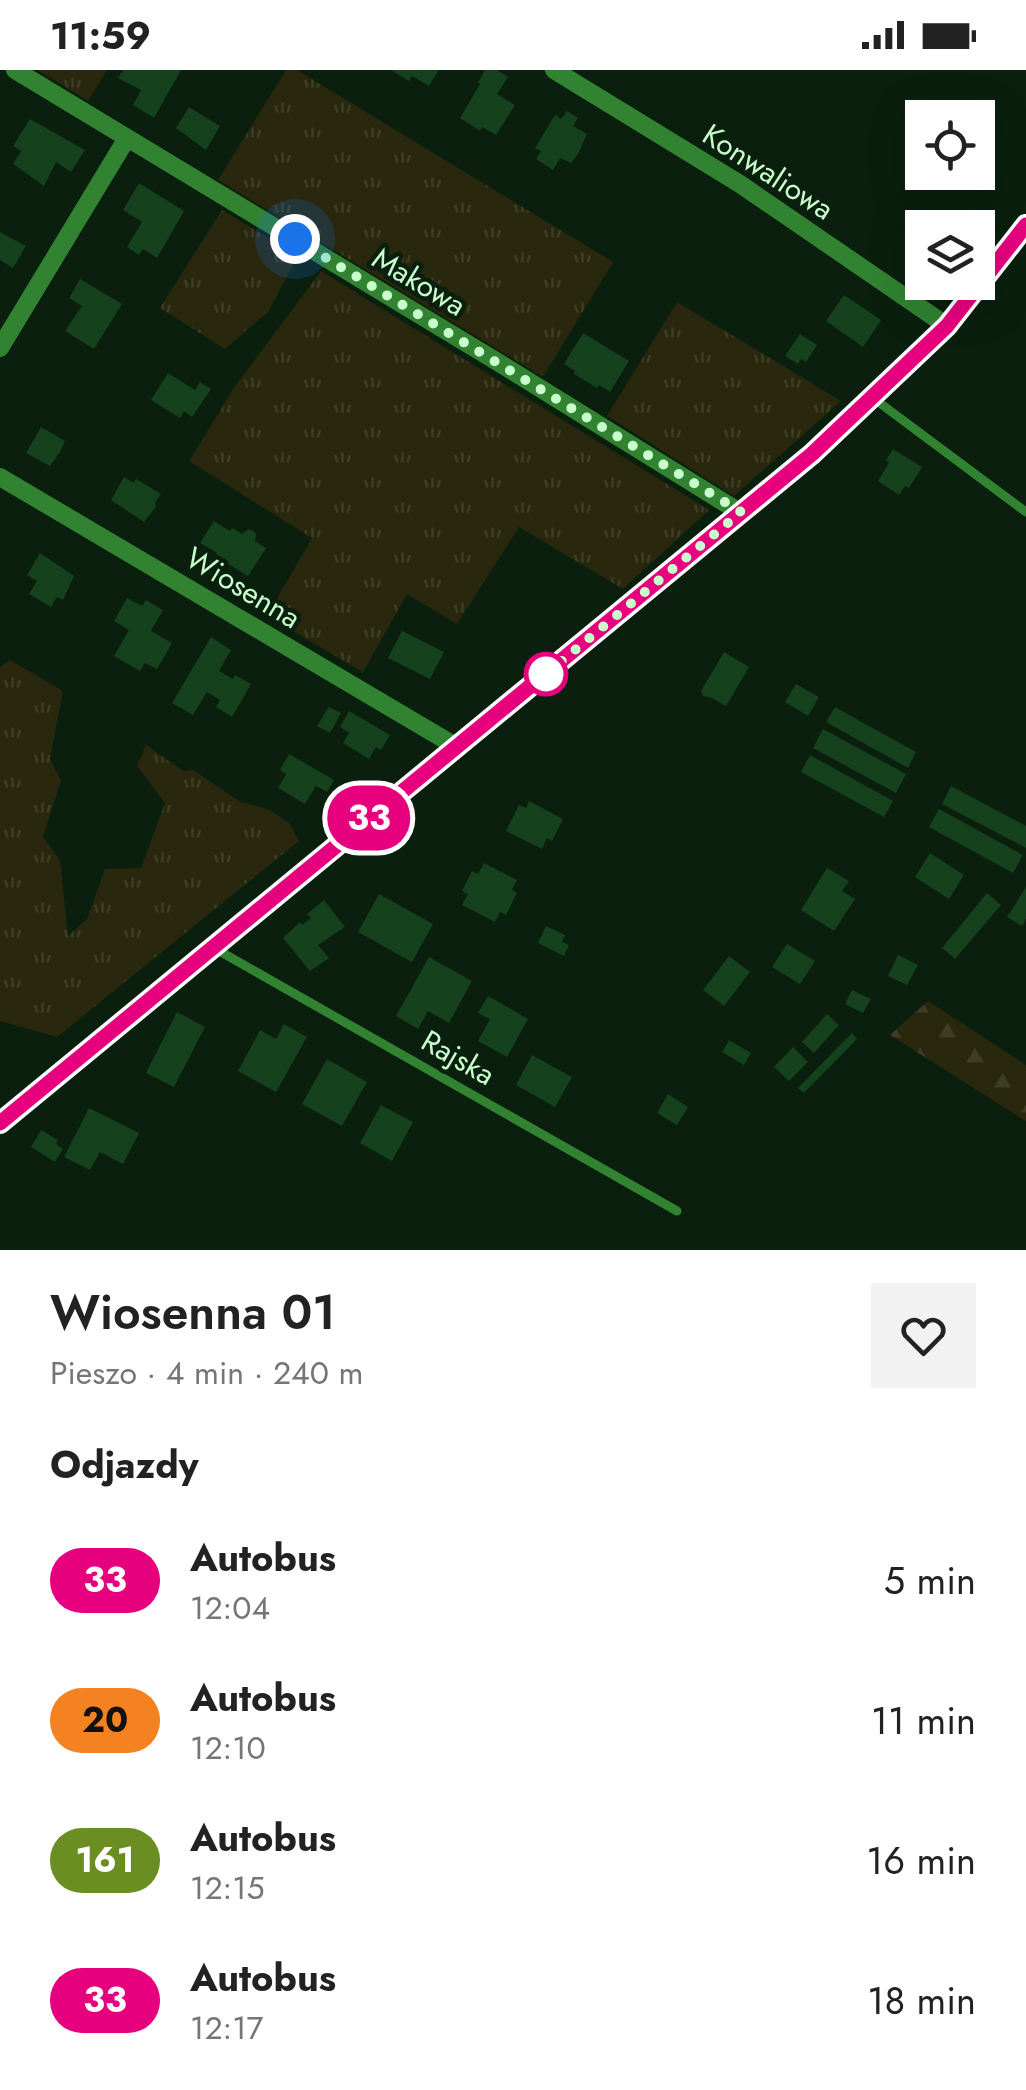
<!DOCTYPE html>
<html lang="pl">
<head>
<meta charset="utf-8">
<style>
  :root { --surface:#fff; --page:#f2f2f2; --text:#222; --muted:#767676 }
  body { margin:0; font-family:Jost,sans-serif; background:var(--page); color:var(--text); height:100vh; display:flex; flex-direction:column; font-size:38px; white-space:nowrap }
  * { box-sizing:border-box; margin:0 }
  p { font-size:32px; color:var(--muted) }
  .icon { flex:none; width:55px; height:55px; fill:none; stroke:currentColor; stroke-width:2; stroke-linecap:round; stroke-linejoin:round }
  .map { position:relative; height:1180px; overflow:hidden }
  .side { display:flex; flex-direction:column; background:var(--surface); flex:1 }
  .side>* { flex:none }
  .badge { padding:0 20px; border-radius:32px; font-size:35px; line-height:65px }
  .tools { position:absolute; left:905px; top:30px; display:grid; gap:20px }
  .tools a { display:grid; place-items:center; width:90px; height:90px; border-radius:0px; background:var(--surface); box-shadow:0 10px 40px #0002; font-size:50px }
  .you { position:absolute; width:50px; height:50px; margin:-25px; border:8px solid #fff; border-radius:50%; background:#1a73e8; box-shadow:0 0 0 15px #1a73e833 }
  .map>.badge { position:absolute; translate:-50% -50%; box-shadow:0 0 0 5px #fff }
  h2 { padding:0 50px; font-size:38px; line-height:90px }
  .round { display:grid; place-items:center; flex:none; width:105px; height:105px; border-radius:0px; background:var(--page) }
  .head { display:flex; align-items:center; justify-content:space-between; height:170px; padding:0 50px }
  h1 { font-size:48px; font-weight:600; line-height:75px }
  ul { padding:0; list-style:none }
  li { display:flex; align-items:center; gap:30px; height:140px; padding:0 50px }
  li div { flex:1 }
  li b { display:block; font-size:38px }
  li em { font-style:normal }
  li .badge { min-width:110px; font-weight:700; text-align:center }
  .status { display:flex; justify-content:space-between; align-items:center; height:70px; padding:0 50px; background:var(--surface); direction:ltr }
  .status svg { height:28px; fill:currentColor }
  .map>svg:first-child { display:block }
</style>
</head>
<body>
<div class="status"><b>11:59</b><svg viewBox="0 0 49 12"><path d="M0 12V9h3v3zM5 12V6h3v6zM10 12V3h3v9zM15 12V0h3v12zM26 1h20v11H26zM47 4h2v5h-2z"/></svg></div>
<div class="map">
<svg width="1026" height="1180" viewBox="0 0 1026 1180">
  <defs>
    <pattern id="grass-tufts" width="24" height="20" patternUnits="userSpaceOnUse" patternTransform="scale(2.5)"><rect width="24" height="20" fill="#29270d"/><path d="M3 7l-1-3M5 7V3M7 7l1-3M15 17l-1-3M17 17v-4M19 17l1-3" fill="none" stroke="#3d3d24"/></pattern>
    <pattern id="forest-firs" width="22" height="20" patternUnits="userSpaceOnUse" patternTransform="scale(2.5)"><rect width="22" height="20" fill="#29270d"/><path d="M5 1l3.5 6h-7zM16 11l3.5 6h-7z" fill="#3d3d24"/></pattern>
  </defs>
  <rect width="100%" height="100%" fill="#0a1f0d"/>
  <path fill="url(#grass-tufts)" d="M38,0h69l-19,31z
    M286,0h11l316,192 -70,115 -325,-197z
    M222,140l76,46 -30,56 -43,37 -65,-41z
    M321,201l388,239 -86,79 -104,-62 -62,97 -50,-30 -44,78 -96,-56 45,-78 -123,-77 47,-76z
    M677,232l164,99 -107,95 -127,-80z
    M10,590l53,31 -13,68 11,22 -18,56 17,23 8,76 19,-17 18,-50 36,-1 24,-65 -28,-37 9,-21 37,26 10,-1 46,31 31,9 19,13 10,18 -242,196 -57,-16v-354z"/>
  <path fill="url(#forest-firs)" d="M928,931l98,64v56l-136,-86z"/>
  <path fill="#15411c" d="M123,0h58l-27,48 -21,-13 8,-15 -23,-12z
    M391,0h48l-10,16 -17,-10 -3,5z
    M485,0h12l11,7 -11,17 18,11 -19,30 -14,-8 -2,4 -20,-13 20,-34 -2,-1z
    M189,37l31,19 -14,24 -30,-22z
    M567,41l11,7 -5,8 14,8 -9,20 -7,9 -11,-5 -7,12 -17,-11 5,-8 -6,-3 20,-33 6,4z
    M30,49l55,31 -14,22 -15,-10 -12,24 -31,-22 8,-13 -8,-5z
    M139,113l45,28 -27,47 -14,-9 -4,6 -12,-8 15,-25 -19,-12z
    M0,162l26,14 -13,22 -13,-8z
    M80,209l42,25 -28,45 -29,-18 17,-25 -13,-8z
    M844,225l37,25 -18,27 -37,-26z
    M583,263l46,28 -19,31 -11,-7 -2,3 -23,-14 1,-3 -11,-7z
    M800,264l17,11 -11,17 -5,-3 -3,5 -13,-8z
    M168,303l27,17 5,-8 11,7 -19,28 -8,-6 -4,7 -29,-18z
    M41,357l24,14 -5,11 -10,14 -24,-13z
    M893,379l29,18 -13,21 -4,-2 -6,9 -21,-14 11,-18 -3,-3z
    M124,407l10,6 2,-4 25,15 -6,8 1,5 -12,15 -33,-22z
    M214,451l16,10 2,-3 10,6 7,-5 7,4 -1,8 11,7 -18,28 -33,-20 2,-3 -17,-10z
    M40,483l34,23 -11,24 -6,-3 -6,10 -22,-13 8,-13 -10,-6z
    M127,528l15,8 4,-6 17,10 -12,21 21,12 -15,26 -12,-6 -5,8 -26,-15 15,-26 -15,-9z
    M402,561l42,21 -14,27 -42,-21z
    M211,567l20,13 -12,21 14,8 2,-4 16,9 -19,33 -16,-10 4,-7 -13,-8 -14,23 -21,-12z
    M724,582l25,15 -23,39 -14,-8 -9,-2 -2,-5z
    M796,614l23,13 -11,19 -23,-14z
    M329,637l12,6 -11,20 -13,-7z
    M835,637l81,45 -8,16 -82,-46z
    M349,641l41,24 -9,15 -5,-3 -7,12 -26,-16 6,-10 -9,-6z
    M823,659l83,45 -10,19 -83,-45z
    M289,684l45,26 -7,12 -11,-6 -11,18 -27,-16 8,-14 -6,-4z
    M810,685l83,46 -9,16 -83,-45z
    M951,716l75,40v22l-84,-44z
    M529,731l34,18 -11,22 -5,-3 -5,11 -36,-18 13,-26 7,3z
    M939,739l84,46 -10,18 -84,-46z
    M930,783l34,22 -15,24 -34,-22z
    M484,793l33,17 -5,10 5,3 -11,22 -6,-3 -5,10 -33,-17 6,-11 -6,-3 10,-20 6,3z
    M827,798l22,13 -7,10 13,8 -21,32 -33,-21z
    M1026,817v32l-4,7 -15,-9z
    M987,823l14,12 -46,54 -13,-11z
    M379,824l54,30 -21,38 -54,-30z
    M324,830l21,27 -27,18 11,13 -19,13 -27,-33 17,-16 2,3 9,-7 -4,-4z
    M546,856l19,9 -3,7 7,3 -5,11 -26,-13z
    M787,874l28,17 -15,23 -28,-17z
    M898,885l20,10 -11,20 -19,-9z
    M729,886l21,16 -26,34 -21,-16z
    M429,887l43,24 -23,42 -21,-12 -10,18 -22,-13z
    M852,920l19,9 -8,14 -18,-9z
    M488,926l40,23 -21,38 -29,-16 12,-22 -12,-6z
    M177,942l28,15 -31,60 -28,-14z
    M827,944l12,11 -25,28 -12,-11z
    M284,954l23,13 -31,55 -38,-21 22,-41 16,9z
    M852,963l5,6 -53,54 -6,-5z
    M729,970l22,13 -7,12 -22,-13z
    M793,977l15,15 -19,19 -15,-14z
    M532,985l40,22 -17,30 -39,-22z
    M327,989l40,23 -25,44 -40,-22z
    M668,1024l20,13 -11,18 -20,-12z
    M381,1035l32,17 -21,39 -32,-18z
    M89,1038l50,25 -16,31 -23,-12 -10,18 -26,-13z
    M41,1060l17,10 -2,4 7,5 -8,13 -24,-15z"/>
  <g fill="none" stroke-linecap="round" stroke-linejoin="round">
    <path stroke="#318231" stroke-width="9" d="M873,328l153,114
      M214,878l463,263"/>
    <path stroke="#318231" stroke-width="18" d="M15,0l481,291 245,152
      M554,0l186,114 207,142
      M0,278l127,-210
      M0,407l457,270
      M0,1053l812,-669 135,-128 79,-101"/>
  </g>
  <g fill="none" stroke-linecap="round" stroke-linejoin="round">
    <g stroke="#fff" stroke-width="22">
      <path id="line" d="M0,1053l812,-669 135,-128 79,-101"/>
    </g>
    <use href="#line" stroke="#e6007e" stroke-width="15"/>
    <path stroke="#c8ffcc" stroke-width="10" stroke-dasharray="0 18" d="M295,169l446,273 -195,162"/>
  </g>
  <circle fill="#fff" stroke="#e6007e" stroke-width="5" cx="546" cy="604" r="20"/>
  <g text-anchor="middle" stroke-width="9" stroke-linejoin="round" paint-order="stroke">
    <g font-size="30" fill="#c8ffcc" stroke="#0a1f0d">
      <text transform="translate(768 102) rotate(33)" y="10">Konwaliowa</text>
      <text transform="translate(419 212) rotate(31)" y="10">Makowa</text>
      <text transform="translate(243 518) rotate(31)" y="10">Wiosenna</text>
      <text transform="translate(458 988) rotate(30)" y="10">Rajska</text>
    </g>
  </g>
</svg>
<div class="tools">
<a><svg class="icon" aria-label="locate" viewBox="0 0 24 24"><circle cx="12" cy="12" r="6"/><path d="M12 2v4M12 18v4M2 12h4M18 12h4"/></svg></a>
<a><svg class="icon" aria-label="layers" viewBox="0 0 24 24"><path d="M12 4l9 5-9 5-9-5zM3 14l9 5 9-5"/></svg></a>
</div>
<div class="you" style="left:295px;top:169px"></div>
<b class="badge" style="left:369px;top:748px;background:#e6007e;color:#fff">33</b>
</div>
<section class="side">
<div class="head"><div><h1>Wiosenna 01</h1><p>Pieszo · 4 min · 240 m</p></div><a class="round"><svg class="icon" aria-label="heart" viewBox="0 0 24 24"><path d="M12 20l-8-8c-3-5 5-10 8-4 3-6 11-1 8 4z"/></svg></a></div>
<h2>Odjazdy</h2>
<ul>
<li><span class="badge" style="background:#e6007e;color:#fff">33</span><div><b>Autobus</b><p>12:04</p></div><em>5 min</em></li>
<li><span class="badge" style="background:#f58220;color:#111">20</span><div><b>Autobus</b><p>12:10</p></div><em>11 min</em></li>
<li><span class="badge" style="background:#6b8e23;color:#fff">161</span><div><b>Autobus</b><p>12:15</p></div><em>16 min</em></li>
<li><span class="badge" style="background:#e6007e;color:#fff">33</span><div><b>Autobus</b><p>12:17</p></div><em>18 min</em></li>
</ul>
</section>
</body>
</html>
